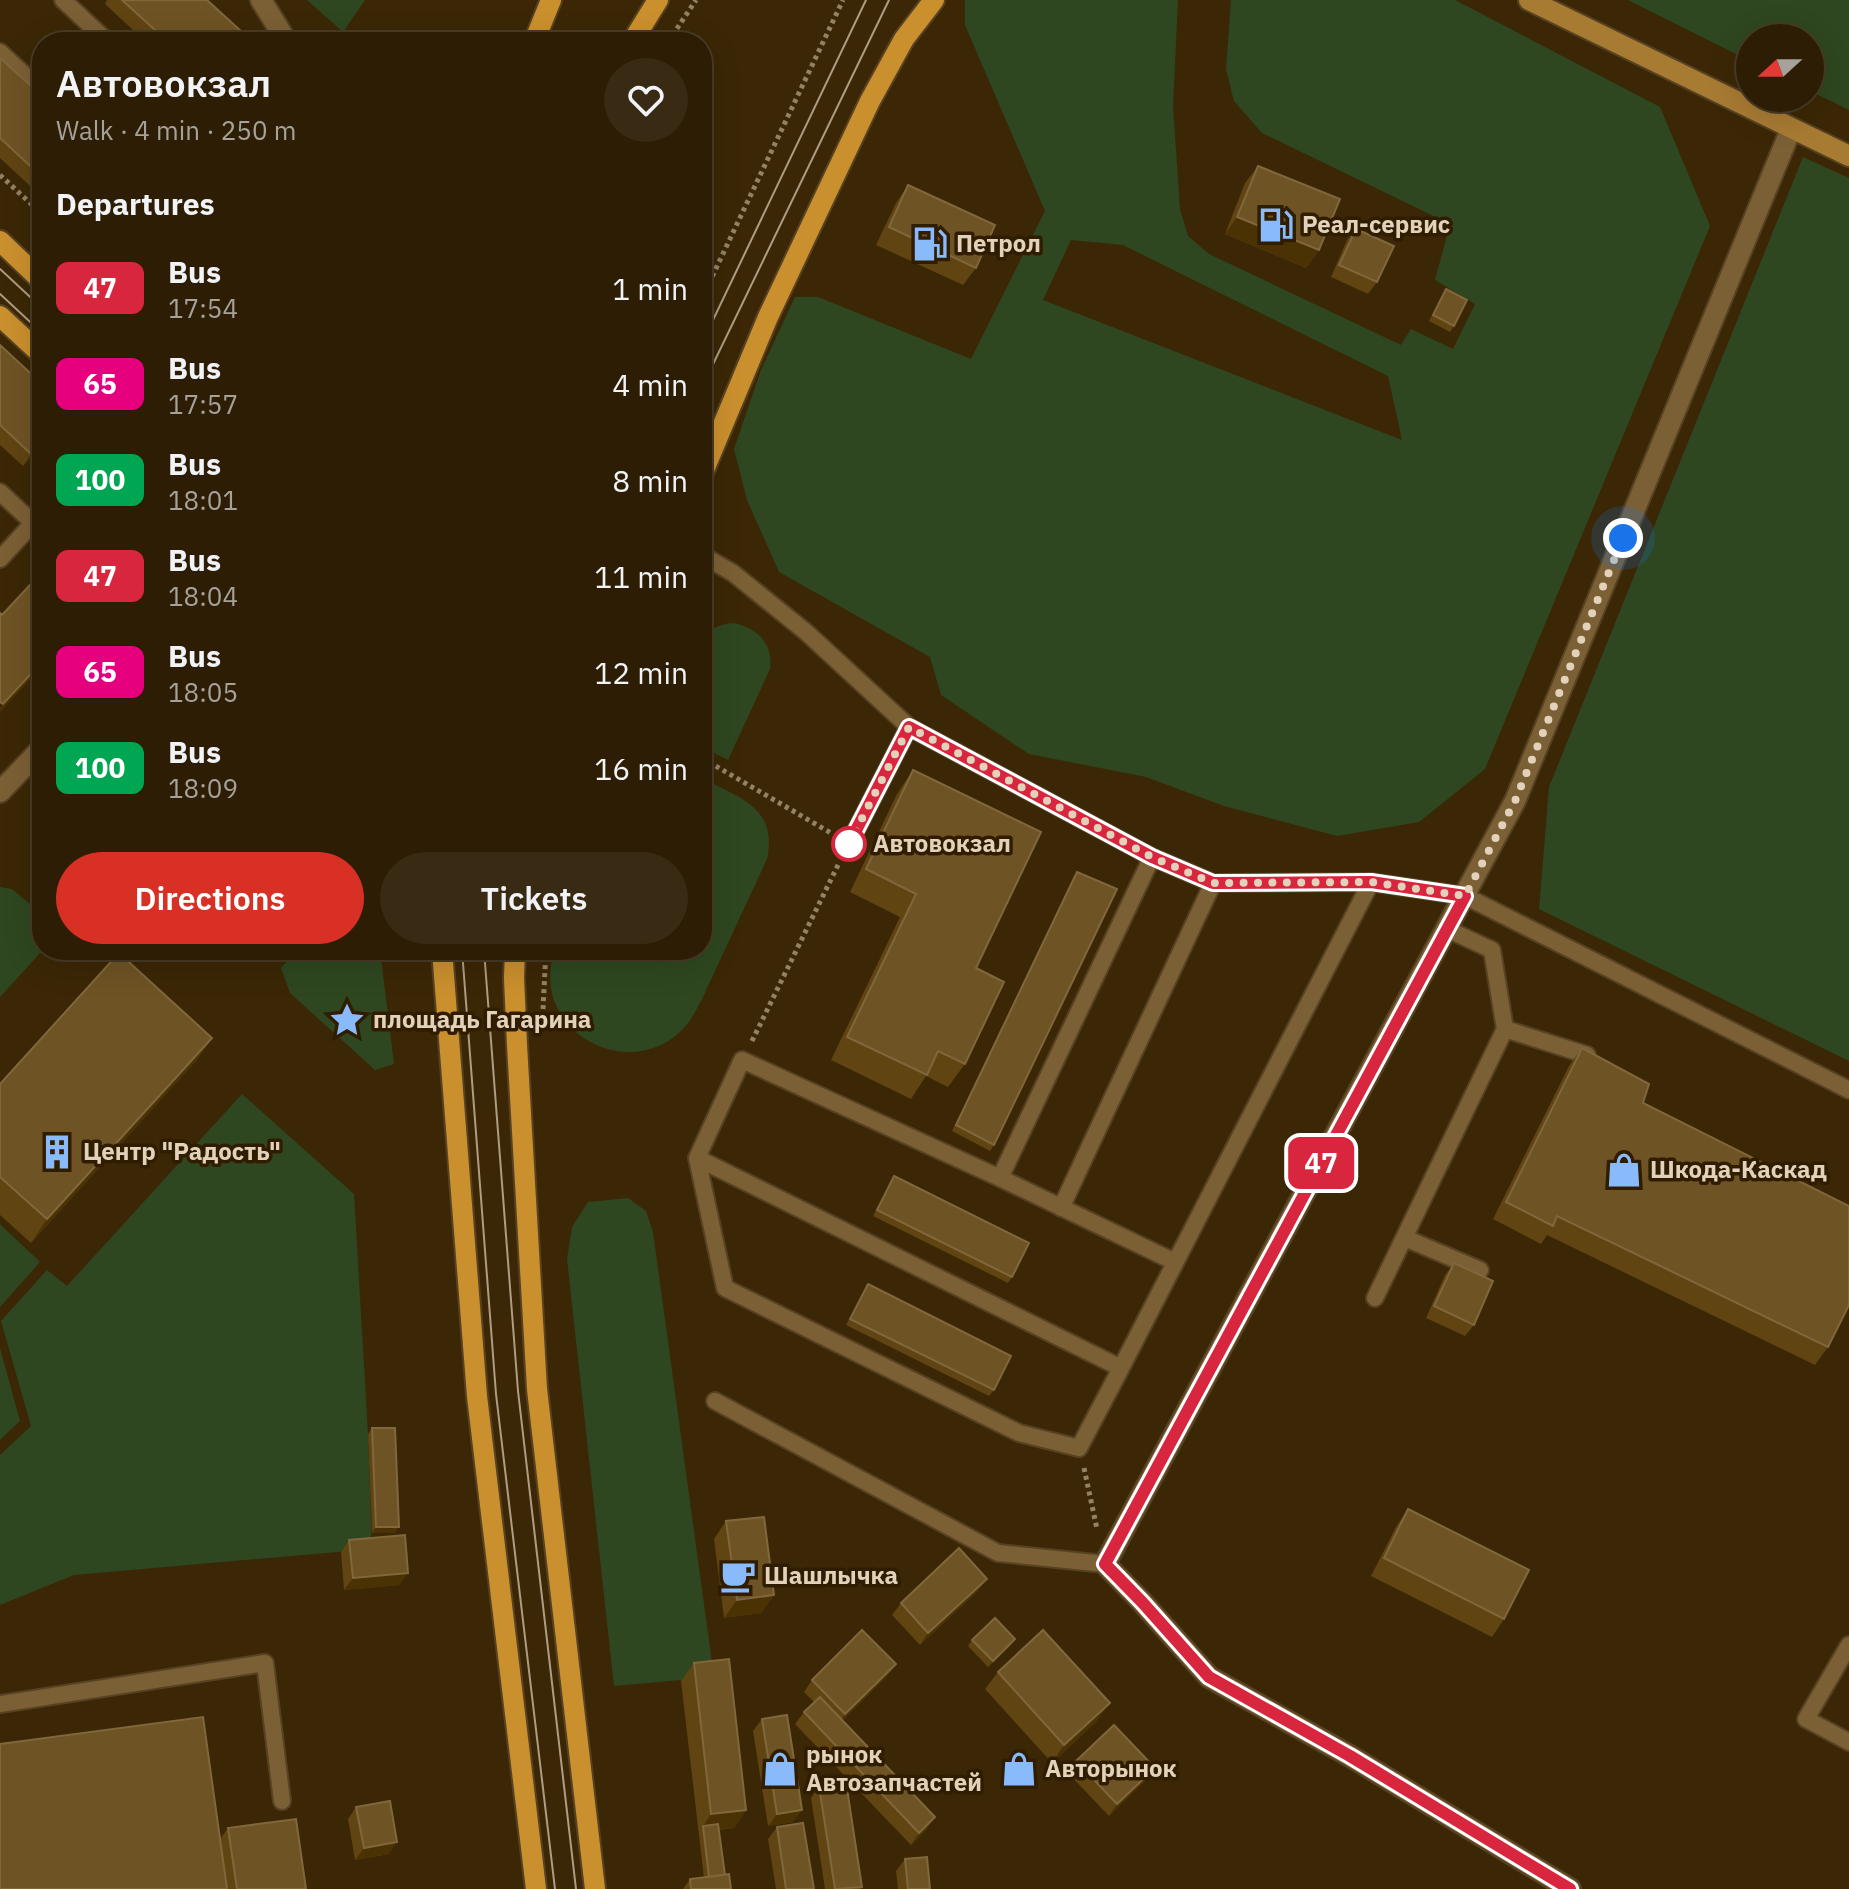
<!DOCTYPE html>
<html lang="en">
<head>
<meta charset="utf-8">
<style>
  :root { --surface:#2c1d04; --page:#382a13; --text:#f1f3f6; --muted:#a6a29a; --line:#483b26; --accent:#d93025 }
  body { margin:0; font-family:"IBM Plex Sans",sans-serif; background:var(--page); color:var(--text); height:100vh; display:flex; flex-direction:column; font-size:30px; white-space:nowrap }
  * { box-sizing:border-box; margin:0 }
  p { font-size:26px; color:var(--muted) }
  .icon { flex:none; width:44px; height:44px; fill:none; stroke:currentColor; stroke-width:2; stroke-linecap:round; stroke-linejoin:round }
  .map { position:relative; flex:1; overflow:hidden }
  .sheet { position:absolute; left:32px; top:32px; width:680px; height:928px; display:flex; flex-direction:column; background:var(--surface); border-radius:32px; box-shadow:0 8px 32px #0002,0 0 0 2px var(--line) }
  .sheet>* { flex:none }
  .badge { padding:0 16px; border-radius:12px; font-size:28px; line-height:52px }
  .needle { width:52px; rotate:249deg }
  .fabs { position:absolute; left:1736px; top:24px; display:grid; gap:16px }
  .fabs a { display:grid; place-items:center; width:88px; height:88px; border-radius:50%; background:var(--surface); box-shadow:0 8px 32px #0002,0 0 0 2px var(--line); font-size:40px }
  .you { position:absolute; width:40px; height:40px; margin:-20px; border:6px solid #fff; border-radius:50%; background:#1a73e8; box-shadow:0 0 0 12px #1a73e833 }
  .map>.badge { position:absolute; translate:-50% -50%; box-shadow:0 0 0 4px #fff }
  h2 { padding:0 24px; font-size:30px; line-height:72px }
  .round { display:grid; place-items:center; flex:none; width:84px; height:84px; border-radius:42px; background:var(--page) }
  .head { display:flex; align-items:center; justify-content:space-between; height:136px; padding:0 24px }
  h1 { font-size:38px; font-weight:600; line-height:60px }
  .action { display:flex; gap:16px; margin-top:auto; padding:16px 24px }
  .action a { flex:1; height:92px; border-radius:48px; background:var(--accent); color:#fff; font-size:32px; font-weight:600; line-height:92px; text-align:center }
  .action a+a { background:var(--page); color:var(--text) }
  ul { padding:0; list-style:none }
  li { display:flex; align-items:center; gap:24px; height:96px; padding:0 24px }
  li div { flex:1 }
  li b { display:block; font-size:30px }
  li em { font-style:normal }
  li .badge { min-width:88px; font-weight:700; text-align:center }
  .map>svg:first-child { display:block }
</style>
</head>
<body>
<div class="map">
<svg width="1849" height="1889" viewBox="0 0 1849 1889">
  <rect width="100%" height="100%" fill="#3b2705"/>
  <path fill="#2e4720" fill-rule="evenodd" d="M307,0h58l-22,32z
    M965,0h213l-5,106 7,103 8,27 21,18 192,91 10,-16 42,20 22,-45 -40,-24 15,-56 -188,-91 -28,-32 -8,-32 5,-69h224l205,107 50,119 -225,543 -66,53 -82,14 -113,-30 -78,-29 -117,-23 -88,-59 -11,-38 -151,-85 -32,-72 -13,-51 27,-79 34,-73h23l153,62 74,-148 -80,-186zM1071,240l52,5 265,131 14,64 -359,-140z
    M1628,0h221v110l-39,-19v-53h-60v23z
    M1803,157l46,21v883l-310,-152 10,-122z
    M734,623c24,6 39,20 36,46l-42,91 -26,-13v-106c7,-13 18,-17 32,-18z
    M702,778c38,20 76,30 65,81l-65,140c-6,11 -11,22 -20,31 -55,55 -155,-1 -127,-80h147z
    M0,887l12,2 30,25 1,36 -43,47z
    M297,950h83l14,114 -19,6 -85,-77 -9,-25z
    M242,1094l112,100 14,240 4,115 -298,26 -74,30v-150l31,-29 -30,-105 46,-51 20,16z
    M628,1198l18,13 7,21 61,445 -100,9 -47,-427 5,-32 16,-25z
    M0,1224l40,38 -40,45z
    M0,1348l20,73 -20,19z"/>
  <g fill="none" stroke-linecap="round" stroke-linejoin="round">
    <g stroke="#564222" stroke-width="20">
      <path id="lane" d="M63,0l45,42
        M0,52l42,39
        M0,492l33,31 -33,36
        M702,555l31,18 73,59 103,95 243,130 61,26 158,-1 94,14 384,194
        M849,844l60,-117
        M1505,1029l82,26
        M697,1158l424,210
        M1000,1178l152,-321
        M1061,1208l152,-325
        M1405,1238l75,32
        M1175,1262l-175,-84 -258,-118 -45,98 28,130 294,145 60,15 42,-80 250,-486
        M1375,1298l130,-269 -13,-79 -45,-21
        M715,1401l283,152 107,11
        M1849,1645l-43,74 43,23
        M0,1704l265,-41 17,138"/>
    </g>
    <g stroke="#564222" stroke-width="24">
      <path id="street" d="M261,0l26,42
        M0,792l42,-44
        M1570,1889l-220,-133 -141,-79 -67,-75 -37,-38 410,-763 276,-672"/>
    </g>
    <g stroke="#564222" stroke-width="24">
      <path id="secondary" d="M1529,0l320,156"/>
    </g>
    <g stroke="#564222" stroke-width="24">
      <path id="primary" d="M534,42l17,-42
        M632,42l26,-42
        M0,241l42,40
        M0,316l42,39
        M702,475l66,-158 102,-216 34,-62 30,-39
        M442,950l35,446 59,493
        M515,950l-1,28 3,67 20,344 58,500"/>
    </g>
    <path stroke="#948266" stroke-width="5" stroke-dasharray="4 4" stroke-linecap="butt" d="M668,42l28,-42
      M0,175l42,39
      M702,298l141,-298
      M702,758l129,75
      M543,1009l3,-59
      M752,1041l87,-178
      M1084,1468l13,61"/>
    <use href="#lane" stroke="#7b5f35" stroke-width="16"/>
    <use href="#street" stroke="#7b5f35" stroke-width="20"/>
    <use href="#secondary" stroke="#a87b33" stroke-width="20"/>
    <use href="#primary" stroke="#cb902e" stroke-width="20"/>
    <path stroke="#ae9d83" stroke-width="2" d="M0,269l42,39
      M0,294l42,39
      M702,343l164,-343
      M702,387l187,-387
      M462,950l34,444 59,495
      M484,950l34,441 58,498"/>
  </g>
  <path fill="#604412" d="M107,0h100l46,42h-107l-41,-38z
    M0,58l42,38v101l-42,-39z
    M1258,166l61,84 -13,18 -81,-34 20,-51z
    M908,185l68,83 -13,17 -87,-40 20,-42z
    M1356,229l21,53 -9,12 -37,-17 16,-37z
    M1446,289l8,37 -4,6 -21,-11z
    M0,345l42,39v62l-19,20 -23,-21z
    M913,770l63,198 -11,96 -17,23 -22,-11 -15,23 -80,-39 69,-143 -50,-25 47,-98z
    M1077,872l-83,273 -4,6 -38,-20 121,-253z
    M212,1038l-16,23 -165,182 -31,-28v-131z
    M1582,1048l61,55 185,244 -13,18 -268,-130 -6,9 -48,-25 76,-153z
    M894,1176l118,101 -4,6 -135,-67z
    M1454,1263l20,62 -9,11 -39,-18 19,-43z
    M868,1284l126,106 -5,6 -143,-71z
    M372,1428l23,105h-23l-4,-99z
    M1408,1509l96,110 -12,18 -121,-61 25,-49z
    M726,1521l48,74 -13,18 -37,5 -10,-79z
    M349,1540l51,45 -56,5 -3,-38z
    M979,1590l-59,55 -28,-30 9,-12z
    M972,1640l39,5 -23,22 -20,-21z
    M694,1663l52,147 -12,18 -16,2 7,45 6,14h-48l7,-10 14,-1 -23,-197z
    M896,1664l-9,12 -44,44 84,109 -16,16 -116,-121 9,-12 10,-10 -10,-10 8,-12z
    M998,1672l99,49 -45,42 -67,-74z
    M762,1719l31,103 -25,4 -15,-95z
    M1076,1761l79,7 -9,12 -37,36 -41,-43z
    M819,1786l42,103h-36l-14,-91z
    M356,1807l33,47 -34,6 -7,-41z
    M777,1827l37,62h-38l-8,-50z
    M228,1828l78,61h-306l220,-50z
    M905,1859l25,30h-32l-2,-18z"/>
  <path fill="#4b3205" d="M1237,217l82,33 -13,18 -81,-34z
    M42,443v3l-19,20 8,-12z
    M42,662v5l-42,45v-4l3,-4z
    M212,1038l-16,23 -165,182 16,-24z
    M376,1527h23l-4,6h-23z
    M408,1573l-8,12 -56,5 9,-12z
    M987,1579l-8,11 -59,55 8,-12z
    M774,1595l-13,18 -37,5 13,-18z
    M1015,1639l-4,6 -23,22 5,-6z
    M896,1664l-9,12 -50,50 8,-12z
    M1110,1703l-13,18 -45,42 12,-18z
    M1155,1768l-9,12 -37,36 8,-12z
    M746,1810l-12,18 -30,3 -1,-5 8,-12z
    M802,1810l-9,12 -25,4 9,-12z
    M935,1817l-8,12 -16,16 8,-12z
    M397,1842l-8,12 -34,6 9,-12z"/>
  <path fill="#6e5324" stroke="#80673c" stroke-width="2" d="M122,0h85l46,42h-85z
    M0,58l42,38v81l-42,-39z
    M1258,166l82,33 -21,51 -82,-33z
    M908,185l87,40 -19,43 -87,-41z
    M1356,229l38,17 -17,36 -38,-17z
    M1446,289l21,11 -13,26 -21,-11z
    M0,345l42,39v59l-11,11 -31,-29z
    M42,572v90l-39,42 -3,-2v-89l2,2z
    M913,770l128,62 -65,136 28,14 -39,82 -27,-13 -11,24 -80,-38 69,-143 -50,-25z
    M1077,872l40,17 -123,256 -38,-20z
    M119,953l93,85 -165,181 -47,-42v-93z
    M1582,1048l67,36 -6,19 206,103v99l-21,42 -271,-131 -4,10 -47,-24z
    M894,1176l135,67 -17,34 -135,-67z
    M1454,1263l39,18 -19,44 -40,-19z
    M868,1284l143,72 -17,34 -144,-71z
    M372,1428h23l4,99h-23z
    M1408,1509l121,61 -25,49 -120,-61z
    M764,1517l10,78 -37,5 -11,-79z
    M405,1535l3,38 -55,5 -4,-38z
    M959,1548l28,31 -59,54 -27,-30z
    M995,1618l20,21 -22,22 -21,-21z
    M862,1630l34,34 -51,50 -33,-34z
    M1043,1630l67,73 -46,42 -66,-73z
    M729,1659l17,151 -35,4 -17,-151z
    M820,1697l115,120 -16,16 -115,-121z
    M787,1715l15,95 -25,4 -15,-95z
    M203,1717l24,172h-227v-145z
    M1114,1725l41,43 -38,36 -41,-43z
    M846,1782l16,105 -27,2 -16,-103z
    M390,1801l7,41 -33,6 -8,-41z
    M296,1819l10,70h-69l-9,-61z
    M803,1823l11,66h-28l-9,-62z
    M718,1824l7,51 -16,2 -6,-51z
    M927,1857l3,32h-22l-3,-30z
    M729,1874l2,15h-40l-1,-10z"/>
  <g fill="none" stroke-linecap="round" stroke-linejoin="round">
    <g stroke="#fff" stroke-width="18">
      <path id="line" d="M849,844l60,-117 243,130 61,26 158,-1 94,14 -360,668 37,38 67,75 141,79 220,133"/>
    </g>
    <use href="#line" stroke="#d7263d" stroke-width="12"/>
    <path stroke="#e2d2bc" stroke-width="8" stroke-dasharray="0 14.4" d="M849,844l60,-117 243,130 61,26 158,-1 94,14 50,-95 108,-263"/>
  </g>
  <defs>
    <g id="fuel-bare" transform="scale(2.76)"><path d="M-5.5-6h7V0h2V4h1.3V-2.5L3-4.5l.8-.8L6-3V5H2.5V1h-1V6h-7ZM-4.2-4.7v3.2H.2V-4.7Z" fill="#88bafc" stroke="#301d00" stroke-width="2.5" paint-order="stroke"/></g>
    <g id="sight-bare" transform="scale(2.76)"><path d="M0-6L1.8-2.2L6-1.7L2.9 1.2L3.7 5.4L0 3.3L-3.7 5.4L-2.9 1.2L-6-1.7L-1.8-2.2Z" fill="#88bafc" stroke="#301d00" stroke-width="2.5" paint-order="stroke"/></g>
    <g id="building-bare" transform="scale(2.76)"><path d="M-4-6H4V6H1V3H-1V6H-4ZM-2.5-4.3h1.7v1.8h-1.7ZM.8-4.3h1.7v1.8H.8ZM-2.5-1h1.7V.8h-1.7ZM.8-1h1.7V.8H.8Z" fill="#88bafc" stroke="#301d00" stroke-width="2.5" paint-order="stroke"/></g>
    <g id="shop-bare" transform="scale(2.76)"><path d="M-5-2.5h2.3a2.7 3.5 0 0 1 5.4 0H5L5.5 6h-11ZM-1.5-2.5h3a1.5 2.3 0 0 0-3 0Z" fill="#88bafc" stroke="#301d00" stroke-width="2.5" paint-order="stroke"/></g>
    <g id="cafe-bare" transform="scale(2.76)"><path d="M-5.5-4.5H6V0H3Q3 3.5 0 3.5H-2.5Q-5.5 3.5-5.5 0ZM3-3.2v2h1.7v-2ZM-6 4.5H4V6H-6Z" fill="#88bafc" stroke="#301d00" stroke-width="2.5" paint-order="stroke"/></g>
  </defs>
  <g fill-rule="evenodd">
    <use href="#fuel-bare" x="1276" y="225"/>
    <use href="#fuel-bare" x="930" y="244"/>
    <use href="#sight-bare" x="347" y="1020"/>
    <use href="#building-bare" x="57" y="1152"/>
    <use href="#shop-bare" x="1624" y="1170"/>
    <use href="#cafe-bare" x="738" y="1576"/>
    <use href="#shop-bare" x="780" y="1769"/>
    <use href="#shop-bare" x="1019" y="1769"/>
  </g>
  <circle fill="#fff" stroke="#d7263d" stroke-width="4" cx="849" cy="844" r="16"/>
  <g text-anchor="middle" stroke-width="7" stroke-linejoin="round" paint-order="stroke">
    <g font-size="24" font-weight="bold" fill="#e2d2bc" stroke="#301d00" text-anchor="start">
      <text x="1302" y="233">Реал-сервис</text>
      <text x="956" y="252">Петрол</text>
      <text x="373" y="1028">площадь Гагарина</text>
      <text x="83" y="1160">Центр "Радость"</text>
      <text x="1650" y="1178">Шкода-Каскад</text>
      <text x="764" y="1584">Шашлычка</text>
      <text x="806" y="1763">рынок<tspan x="806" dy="28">Автозапчастей</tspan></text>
      <text x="1045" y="1777">Авторынок</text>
    </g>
    <g font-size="24" font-weight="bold" fill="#e2d2bc" stroke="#301d00" text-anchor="start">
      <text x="873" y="852">Автовокзал</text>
    </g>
  </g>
</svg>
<div class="fabs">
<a><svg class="needle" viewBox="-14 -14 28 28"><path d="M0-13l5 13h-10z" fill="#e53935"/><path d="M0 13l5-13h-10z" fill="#a6a29a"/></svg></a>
</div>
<div class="you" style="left:1623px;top:538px"></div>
<b class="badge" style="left:1321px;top:1163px;background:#d7263d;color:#fff">47</b>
<section class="sheet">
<div class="head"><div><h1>Автовокзал</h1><p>Walk · 4 min · 250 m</p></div><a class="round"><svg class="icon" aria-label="heart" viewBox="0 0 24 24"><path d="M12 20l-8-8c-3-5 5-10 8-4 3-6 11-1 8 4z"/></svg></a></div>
<h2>Departures</h2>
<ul>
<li><span class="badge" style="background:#d7263d;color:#fff">47</span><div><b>Bus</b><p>17:54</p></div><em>1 min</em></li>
<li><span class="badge" style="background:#e6007e;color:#fff">65</span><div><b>Bus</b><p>17:57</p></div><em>4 min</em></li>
<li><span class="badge" style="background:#00a651;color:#fff">100</span><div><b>Bus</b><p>18:01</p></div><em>8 min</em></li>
<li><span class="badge" style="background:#d7263d;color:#fff">47</span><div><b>Bus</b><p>18:04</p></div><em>11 min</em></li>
<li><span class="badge" style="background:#e6007e;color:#fff">65</span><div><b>Bus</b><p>18:05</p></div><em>12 min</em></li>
<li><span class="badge" style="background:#00a651;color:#fff">100</span><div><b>Bus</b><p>18:09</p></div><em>16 min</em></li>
</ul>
<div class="action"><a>Directions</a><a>Tickets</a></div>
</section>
</div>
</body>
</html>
